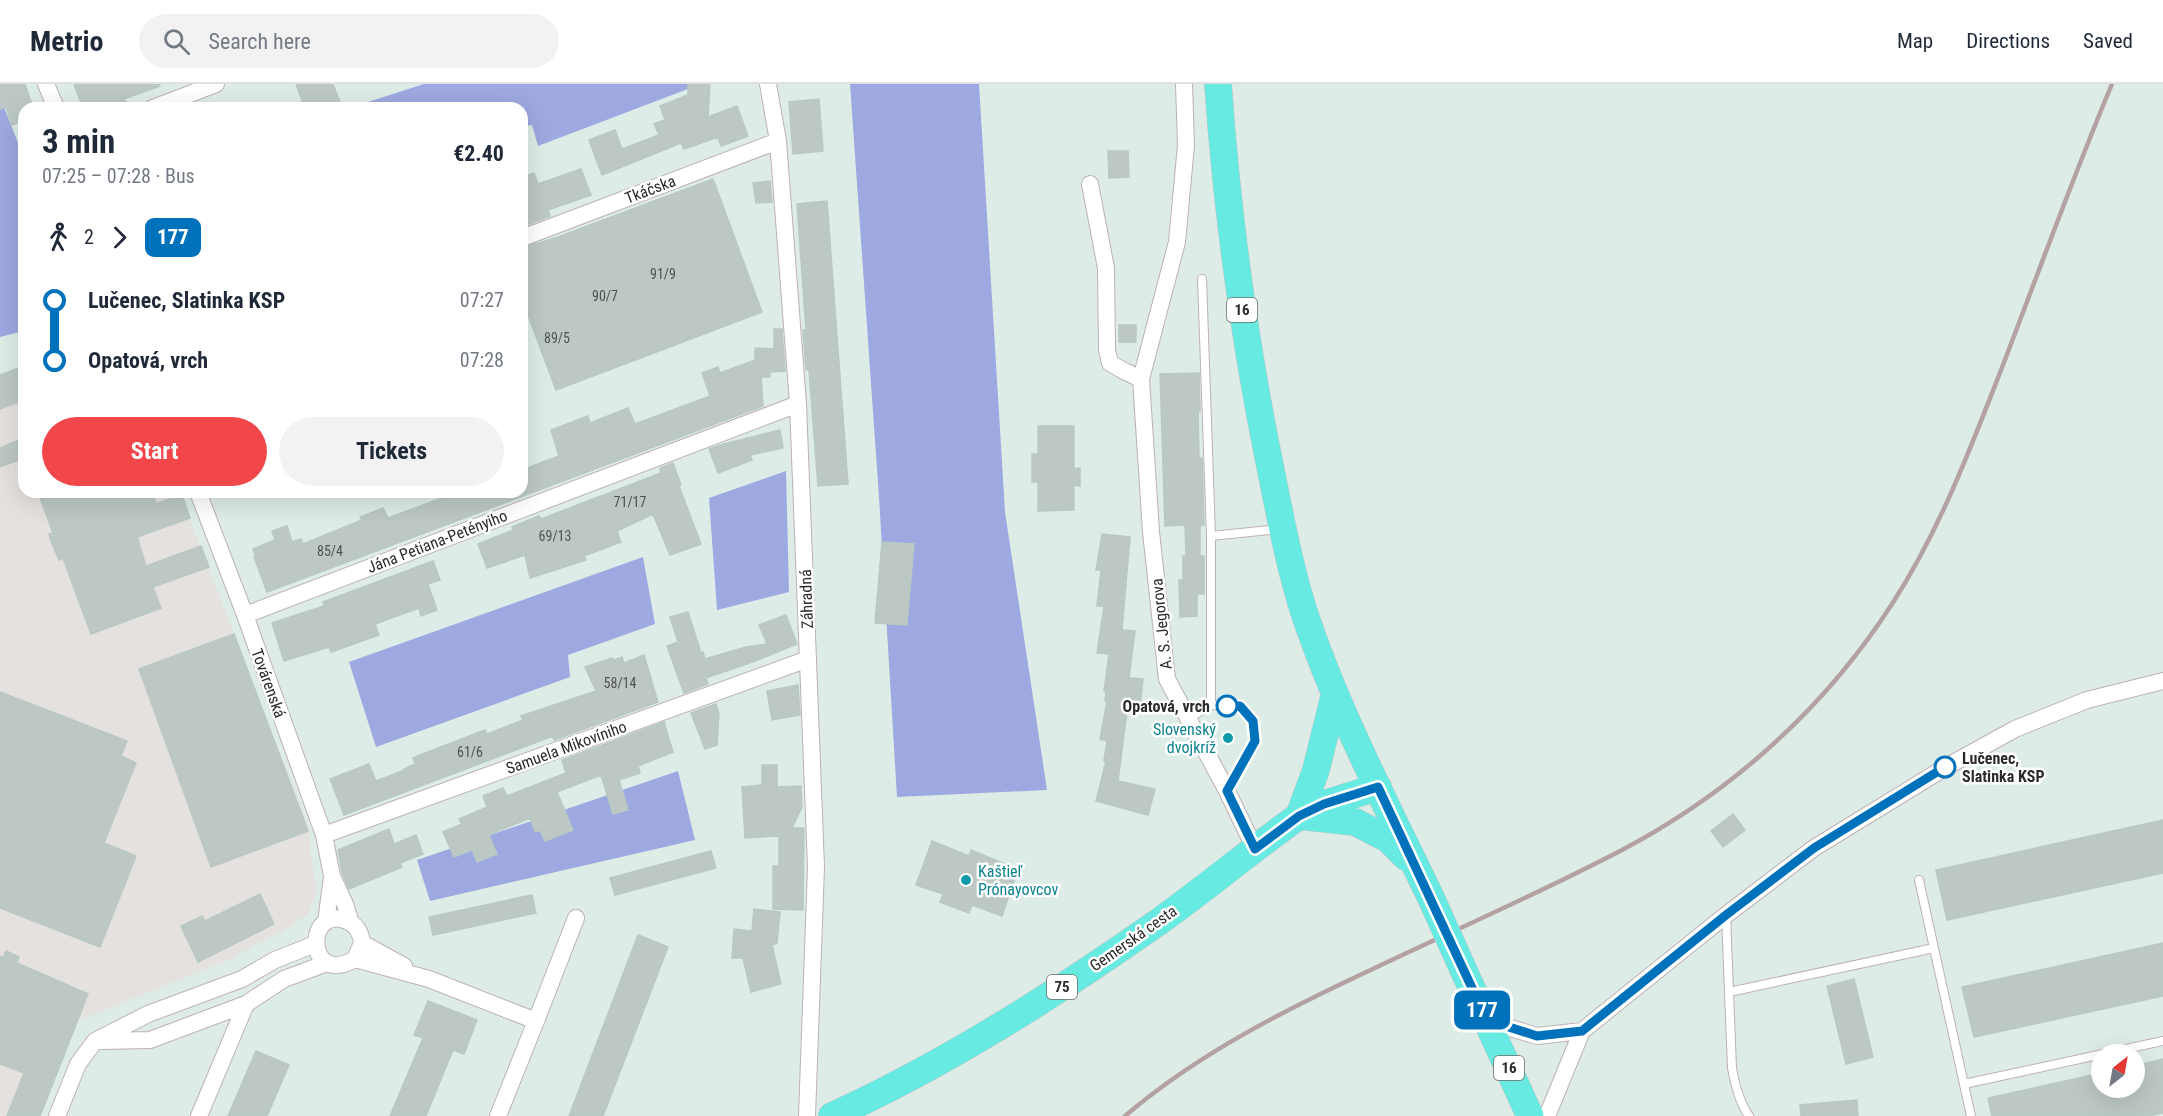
<!DOCTYPE html>
<html lang="en">
<head>
<meta charset="utf-8">
<style>
  :root { --surface:#fff; --page:#f2f2f3; --text:#1f2937; --muted:#747a83; --line:#e0e1e3; --accent:#f1474a }
  body { margin:0; font-family:"Roboto Condensed",sans-serif; background:var(--page); color:var(--text); height:100vh; display:flex; flex-direction:column; font-size:22px; white-space:nowrap }
  * { box-sizing:border-box; margin:0 }
  p { font-size:20px; color:var(--muted) }
  .icon { flex:none; width:33px; height:33px; fill:none; stroke:currentColor; stroke-width:2; stroke-linecap:round; stroke-linejoin:round }
  .map { position:relative; flex:1; overflow:hidden }
  .drawer { position:absolute; left:18px; top:18px; width:510px; height:396px; display:flex; flex-direction:column; background:var(--surface); border-radius:18px; box-shadow:0 6px 24px #0002 }
  .drawer>* { flex:none }
  .badge { padding:0 12px; border-radius:9px; font-size:21px; line-height:39px }
  .needle { width:39px; rotate:31deg }
  .controls { position:absolute; left:2091px; top:960px; display:grid; gap:12px }
  .controls a { display:grid; place-items:center; width:54px; height:54px; border-radius:50%; background:var(--surface); box-shadow:0 6px 24px #0002; font-size:30px }
  .map>.badge { position:absolute; translate:-50% -50%; box-shadow:0 0 0 3px #fff }
  .legs { display:flex; align-items:center; gap:9px; height:66px; padding:0 24px; font-size:20px }
  .legs p { margin-inline-start:auto }
  .summary { display:flex; align-items:center; justify-content:space-between; height:102px; padding:0 24px }
  h1 { font-size:33px; font-weight:700; line-height:45px }
  .cta { display:flex; gap:12px; margin-top:auto; padding:12px 24px }
  .cta a { flex:1; height:69px; border-radius:36px; background:var(--accent); color:#fff; font-size:24px; font-weight:700; line-height:69px; text-align:center }
  .cta a+a { background:var(--page); color:var(--text) }
  ul { padding:0 24px; list-style:none }
  li { display:flex; align-items:center; gap:21px; height:60px; font-size:22px }
  li i { display:grid; place-items:center; width:9px; height:100%; margin:0 8px; background:currentColor }
  li i::after { content:''; width:15px; height:15px; margin:-8px; border:4px solid; border-radius:50%; background:var(--surface) }
  li p { margin-inline-start:auto }
  li:first-child i { background:linear-gradient(#0000 50%,currentColor 0) }
  li:last-child i { background:linear-gradient(currentColor 50%,#0000 0) }
  header { display:flex; align-items:center; gap:36px; box-sizing:border-box; height:84px; padding:0 30px; background:var(--surface); border-bottom:2px solid var(--line) }
  header strong { font-size:28px }
  nav { display:flex; gap:33px; margin-inline-start:auto; font-size:21px }
  .search { width:420px; height:54px; background:var(--page); display:flex; align-items:center; gap:15px; box-sizing:border-box; padding:0 21px; border-radius:33px; color:var(--muted); font-size:22px }
  .map>svg:first-child { display:block }
</style>
</head>
<body>
<header>
<strong>Metrio</strong>
<div class="search"><svg class="icon" aria-label="search" viewBox="0 0 24 24"><circle cx="10" cy="10" r="6"/><path d="M15 15l6 6"/></svg>Search here</div>
<nav><a>Map</a><a>Directions</a><a>Saved</a></nav>
</header>
<div class="map">
<svg width="2163" height="1032" viewBox="0 0 2163 1032">
  <rect width="100%" height="100%" fill="#deece8"/>
  <path fill="#e5e1de" d="M24,293v115h155l130,335 1,27 5,24 1,14 -7,21 -19,14 -62,33 -150,61 -37,95h-41v-734z"/>
  <path fill="#9da9e0" d="M424,0h277l-163,62 -6,-21 -10,2v-19h-155l1,-6z
    M850,0h129l26,428 42,278 -150,7 -18,-300z
    M0,13l24,61v173l-24,6z
    M786,387l3,121 -72,18 -8,-112z
    M643,473l12,67 -87,31 2,22 -194,70 -27,-85z
    M678,687l17,69 -265,61 -13,-41z"/>
  <path fill="#bdc8c5" stroke="#b8c8c5" stroke-width="1.5" d="M0,0h25l8,24h-9v13l-12,4 -6,-18 -6,2z
    M74,0h85l1,2 -36,13 2,3 -16,6h-27z
    M296,0h37l9,24h-37z
    M688,0h22l-2,33 29,-11 11,30 -27,10 -3,-9 -34,12 -3,-6 -79,32 -13,-35 26,-10 7,19 37,-14 -5,-11 11,-4 -5,-14 28,-11z
    M819,15l4,52 -30,3 -4,-52z
    M1108,67h20l1,26 -20,1z
    M581,85l10,26 -43,15 2,6 -28,11v-50l12,-4 4,11z
    M713,95l49,133 -206,78 -34,-91v-51l36,-11z
    M770,97l2,21 -16,1 -3,-20z
    M827,117l21,283 -30,2 -9,-116h-3l-3,-40h3l-9,-126z
    M1119,241h17v17h-17z
    M774,245h8l3,42 -15,1v5h-9l2,29 -496,186 -13,-35 1,-1 -2,-7 22,-9 -3,-9 15,-5 5,16 9,-3 2,5 59,-24 -2,-3 23,-9 5,10 70,-26h64v-22l37,-14 -8,-26 37,-14 2,7 38,-15 7,16 75,-28 -8,-23 16,-6 2,6 35,-13v-12l19,1z
    M24,282v34l-24,9v-34z
    M1199,289l1,38h-2l1,47h3l2,67h-4v31h4v38h-7v22l-17,1 -1,-37h4v-24h3l-1,-31 -20,1 -5,-152z
    M1038,342h36v43l6,-1v18l-6,-1v25l-36,1v-29h-6v-28h6z
    M780,346l3,18 -33,7 2,5 -34,13 -9,-24 15,-5z
    M19,356l5,18 -24,9v-19z
    M673,379l8,22 -2,1 22,58 -31,11 -17,-41 -36,17 4,11 -37,14 2,4 -56,18 -5,-23 -38,13 -9,-24 35,-14 -1,-3 27,-11 2,3 120,-46 -1,-5z
    M38,408h114l4,12 26,-9 8,23 -53,19 9,29 55,-20 8,21 -56,20 8,21 -70,26 -28,-76 -4,2 -8,-19 -2,-7 4,-1z
    M1102,450l28,3 -8,93 13,1 -6,47 14,1 -3,27 -12,-2 -10,77 37,8 -7,26 -52,-14 10,-40h-2l3,-20 -7,-2 7,-38h-2l1,-10h-2l5,-37 -12,-1 7,-47h-7l4,-36h-5z
    M882,458l32,2 -7,81 -32,-2z
    M433,477l7,19 -12,4 9,26 -16,6 -2,-8 -44,16 4,11 -48,17 -2,-5 -45,14 -12,-38 52,-17 -1,-4z
    M688,528l13,41 2,-1 2,7 41,-12 21,-3 -8,-19 27,-10 11,29 -42,17 -49,17 2,6 -24,9 -17,-47 11,-4 -8,-25z
    M234,550l74,197 -97,36 -72,-198z
    M644,571l14,47 -104,38 -1,-4 -209,79 -14,-36 39,-15 7,17 29,-11 -1,-1 11,-5 -2,-6 7,-3 65,-25 2,4 36,-14 -2,-4 75,-25 -11,-24 27,-9 2,2 8,-3 2,6z
    M798,601l2,30 -28,5 -5,-29z
    M0,608l127,49 -6,15 15,7 -32,80 32,13 -36,91 -100,-39z
    M716,620l3,9 -2,32 -12,4 -14,-36z
    M664,638l9,30 -35,14 2,7 -21,7 9,30 -15,4 -12,-39 -44,17 16,38 -28,11 -5,-11 -5,2 -5,-14 -41,17 8,19 -20,8 -5,-12 -18,7 -11,-25 19,-8 -3,-5 28,-12 -4,-11 20,-8 4,8 59,-23 -4,-13z
    M762,681h15v22l24,-1 1,21 -10,21h12l-1,82 -30,-1v-43h6v-30l-34,2 -3,-51 20,-2z
    M1733,730l12,16 -22,17 -12,-16z
    M2163,736v53l-216,47 -11,-50z
    M389,745l5,15 22,-9 7,19 -23,9 2,4 -53,22 -7,-16 -4,-23z
    M932,757l37,15 2,-6 34,14 -2,6 13,5 -14,41 -30,-11 -3,8 -29,-11 3,-8 -27,-9z
    M711,767l5,17 -101,27 -5,-17z
    M260,810l14,30 -76,38 -17,-36 21,-10 3,5z
    M532,811l4,18 -103,22 -4,-18z
    M754,825l26,3 -3,31 -5,2 9,39 -30,8 -8,-34h-11l2,-29 18,2z
    M638,851l30,12 -65,169h-34z
    M2163,859v53l-189,41 -12,-50z
    M6,867l13,6 -2,6 71,31 -48,122h-33l17,-43 -24,-9v-108l3,2z
    M1854,895l19,78 -27,7 -19,-78z
    M428,917l49,19 -13,34 -11,-4 -27,66h-36l33,-78 -9,-3z
    M256,967l33,14 -22,51h-39z
    M2163,975v54l-13,3h-158l-4,-18 114,-25v15h32v-22z
    M1857,1016l1,16h-57l-1,-11z"/>
  <g fill="none" stroke-linecap="round" stroke-linejoin="round">
    <g stroke="#beb1b2" stroke-width="10">
      <path id="service" d="M1202,195l9,257v169
        M1211,452l68,-7
        M1189,634l22,-13 30,1 12,15 2,20 -27,49
        M1919,796l52,236
        M1726,831l6,153c3,17 7,34 17,48
        M1729,908l205,-44
        M1964,1000l199,-43"/>
    </g>
    <g stroke="#beb1b2" stroke-width="18">
      <path id="minor" d="M46,0l10,24
        M768,0l10,57 20,263 18,463 -9,249
        M1184,0l2,61 -9,97 -36,137 10,153 16,147 60,112 28,58
        M153,24l63,-24
        M1090,100l16,84 1,82 3,13 14,8 17,8
        M522,154l256,-97
        M198,408l47,123 79,220 8,41 13,28 6,19
        M245,531l553,-211
        M324,751l484,-176
        M326,838l6,-45
        M362,859l42,23
        M355,875l7,-16c-1,-10 -5,-18 -15,-22 -42,-18 -42,67 8,38l74,20 107,42 -38,95
        M536,937l40,-103
        M1487,937l50,15 45,-5 144,-116 88,-67 132,-81 69,-38 72,-29 76,-19
        M99,957l51,-1 96,-36 38,-25 43,-16
        M57,1032l21,-52 17,-23 53,-27 94,-35 33,-19 40,-16
        M199,1032l47,-112
        M1547,1032l35,-85"/>
    </g>
    <g stroke="#c8c8c8" stroke-width="28">
      <path id="primary" d="M1218,0c9,129 26,255 52,382 10,49 19,99 34,146 33,99 82,192 127,286
        M1299,732l56,6 33,17 18,18
        M1299,732l17,-46 19,-77
        M1463,885l67,147
        M832,1032c114,-52 222,-121 325,-193 48,-34 94,-73 142,-107l25,-12 54,-17"/>
    </g>
    <use href="#service" stroke="#fff" stroke-width="8"/>
    <use href="#minor" stroke="#fff" stroke-width="16"/>
    <use href="#primary" stroke="#66eae1" stroke-width="27"/>
    <path stroke="#b4a1a1" stroke-width="4.5" d="M1125,1032c75,-64 164,-108 252,-149 82,-39 165,-75 245,-117 110,-58 203,-142 270,-246 48,-74 79,-157 111,-239 36,-94 70,-188 109,-281"/>
    <g stroke="#c8c8c8" stroke-width="28" stroke-linecap="butt">
      <path id="primary-bridge" d="M1431,814l32,71"/>
    </g>
    <use href="#primary-bridge" stroke="#66eae1" stroke-width="27"/>
  </g>
  <g fill="none" stroke-linecap="round" stroke-linejoin="round">
    <g stroke="#fff" stroke-width="14">
      <path id="line-1" d="M1227,622h13l13,15 2,20 -28,50 28,58 44,-33 25,-12 54,-17 109,233 50,16 45,-5 144,-116 88,-67 131,-81"/>
    </g>
    <use href="#line-1" stroke="#0072bc" stroke-width="9"/>
  </g>
  <g fill="#fff" stroke="#0072bc" stroke-width="3">
    <circle cx="1227" cy="622" r="10"/>
    <circle cx="1945" cy="683" r="10"/>
  </g>
  <g fill="#0f9aa8" stroke="#fff" stroke-width="2">
    <circle cx="1228" cy="654" r="6"/>
    <circle cx="966" cy="796" r="6"/>
  </g>
  <g text-anchor="middle" stroke-width="5" stroke-linejoin="round" paint-order="stroke">
    <g font-size="14" fill="#505252">
      <text x="663" y="195">91/9</text>
      <text x="605" y="217">90/7</text>
      <text x="557" y="259">89/5</text>
      <text x="630" y="423">71/17</text>
      <text x="555" y="457">69/13</text>
      <text x="330" y="472">85/4</text>
      <text x="620" y="604">58/14</text>
      <text x="470" y="673">61/6</text>
    </g>
    <g fill="#fff" stroke="#6b6b6b" stroke-width="1.5">
      <rect x="1227" y="214" width="30" height="24" rx="4.5"/>
      <rect x="1047" y="891" width="30" height="24" rx="4.5"/>
      <rect x="1494" y="972" width="30" height="24" rx="4.5"/>
    </g>
    <g font-size="15" font-weight="bold" fill="#2b2b2b">
      <text x="1242" y="231">16</text>
      <text x="1062" y="908">75</text>
      <text x="1509" y="989">16</text>
    </g>
    <g font-size="16" fill="#2b2b2b" stroke="#fff">
      <text transform="translate(650 105) rotate(-21)" y="6">Tkáčska</text>
      <text transform="translate(437 457) rotate(-21)" y="6">Jána Petiana-Petényiho</text>
      <text transform="translate(806 515) rotate(-92)" y="6">Záhradná</text>
      <text transform="translate(1161 540) rotate(-96)" y="6">A. S. Jegorova</text>
      <text transform="translate(269 599) rotate(70)" y="6">Továrenská</text>
      <text transform="translate(566 663) rotate(-20)" y="6">Samuela Mikovíniho</text>
      <text transform="translate(1133 854) rotate(-35)" y="6">Gemerská cesta</text>
    </g>
    <g font-size="16" font-weight="bold" fill="#2b2b2b" stroke="#fff" text-anchor="end">
      <text x="1210" y="628">Opatová, vrch</text>
      <text x="1962" y="680" text-anchor="start">Lučenec,<tspan x="1962" dy="18">Slatinka KSP</tspan></text>
    </g>
    <g font-size="16" fill="#0d838f" stroke="#fff" text-anchor="end">
      <text x="1216" y="651">Slovenský<tspan x="1216" dy="18">dvojkríž</tspan></text>
      <text x="978" y="793" text-anchor="start">Kaštieľ<tspan x="978" dy="18">Prónayovcov</tspan></text>
    </g>
  </g>
</svg>
<div class="controls">
<a><svg class="needle" viewBox="-14 -14 28 28"><path d="M0-13l5 13h-10z" fill="#e53935"/><path d="M0 13l5-13h-10z" fill="#747a83"/></svg></a>
</div>
<b class="badge" style="left:1482px;top:926px;background:#0072bc;color:#fff">177</b>
<section class="drawer">
<div class="summary"><div><h1>3 min</h1><p>07:25 – 07:28 · Bus</p></div><b>€2.40</b></div>
<div class="legs"><svg class="icon" aria-label="walk" viewBox="0 0 24 24"><circle cx="13" cy="4" r="2"/><path d="M13 8l-2 6 4 7M11 14l-3 7M7 12l3-4h3l4 4"/></svg>2<svg class="icon" aria-label="forward" viewBox="0 0 24 24"><path d="M9 5l7 7-7 7"/></svg><b class="badge" style="background:#0072bc;color:#fff">177</b></div>
<ul>
<li><i style="color:#0072bc"></i><b>Lučenec, Slatinka KSP</b><p>07:27</p></li>
<li><i style="color:#0072bc"></i><b>Opatová, vrch</b><p>07:28</p></li>
</ul>
<div class="cta"><a>Start</a><a>Tickets</a></div>
</section>
</div>
</body>
</html>
